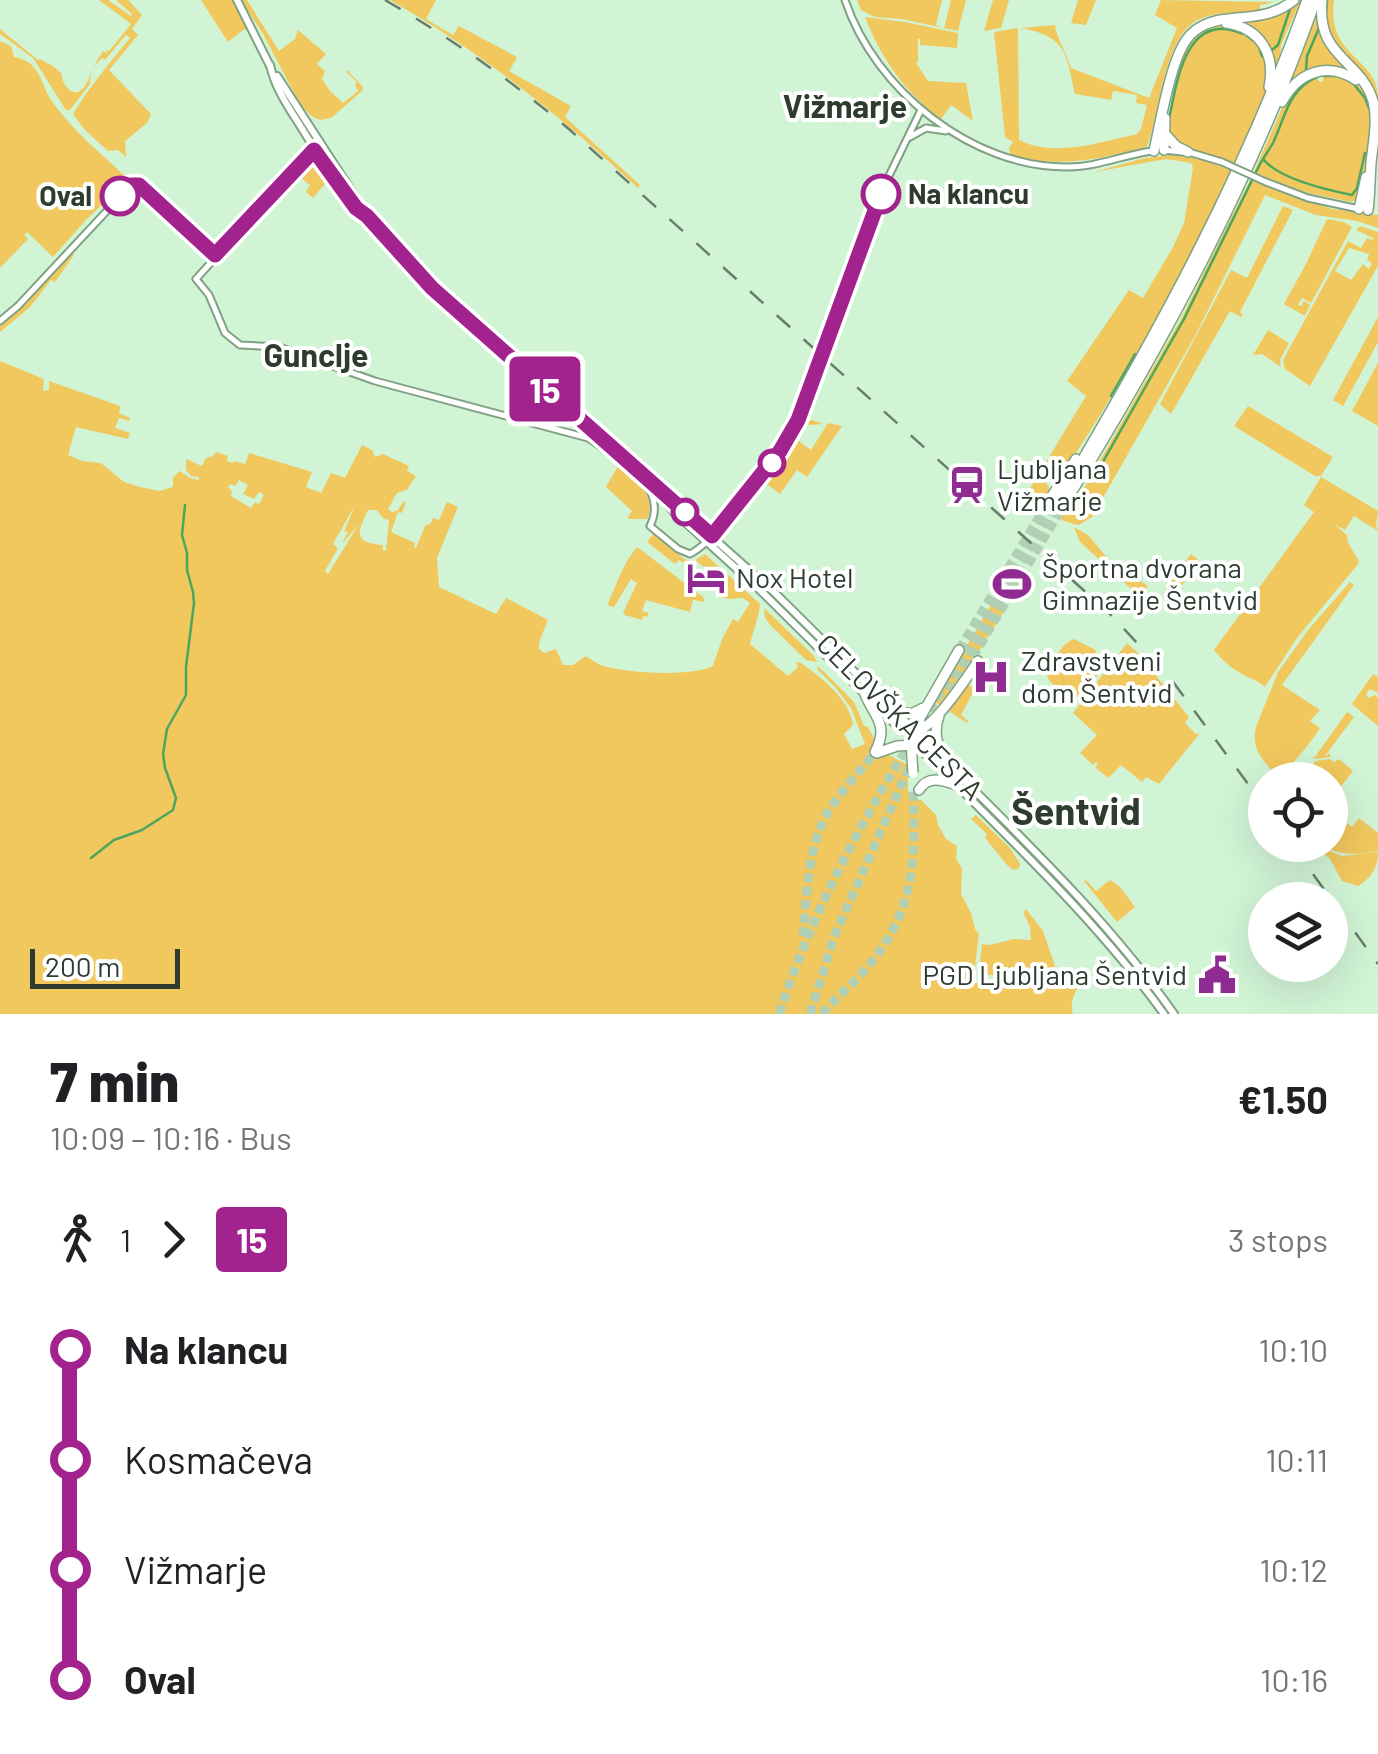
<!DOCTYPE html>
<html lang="en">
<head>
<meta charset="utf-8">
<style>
  :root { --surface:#fff; --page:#f6f6f6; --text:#202124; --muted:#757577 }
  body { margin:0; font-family:Barlow,sans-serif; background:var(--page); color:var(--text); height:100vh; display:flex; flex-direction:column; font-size:38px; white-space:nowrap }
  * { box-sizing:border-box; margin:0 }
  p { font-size:32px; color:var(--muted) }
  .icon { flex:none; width:55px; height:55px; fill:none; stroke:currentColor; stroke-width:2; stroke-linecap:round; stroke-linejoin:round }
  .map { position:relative; height:1014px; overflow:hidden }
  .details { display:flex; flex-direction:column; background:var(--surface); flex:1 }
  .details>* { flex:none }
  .badge { padding:0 20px; border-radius:8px; font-size:35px; line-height:65px }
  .tools { position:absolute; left:1248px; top:762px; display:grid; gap:20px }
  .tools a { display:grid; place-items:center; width:100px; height:100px; border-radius:50%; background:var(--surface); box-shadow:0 10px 40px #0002; font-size:50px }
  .scale { position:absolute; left:30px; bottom:25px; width:150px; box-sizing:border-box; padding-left:10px; border:5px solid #2e3c30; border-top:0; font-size:28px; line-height:35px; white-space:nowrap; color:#2e3c30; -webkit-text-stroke:8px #fff; paint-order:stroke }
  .map>.badge { position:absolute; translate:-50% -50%; box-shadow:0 0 0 5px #fff }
  .legs { display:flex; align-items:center; gap:15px; height:110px; padding:0 50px; font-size:32px }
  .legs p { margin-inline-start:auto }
  .head { display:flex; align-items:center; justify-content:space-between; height:170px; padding:0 50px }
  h1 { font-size:55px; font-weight:800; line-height:75px }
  ul { padding:0 50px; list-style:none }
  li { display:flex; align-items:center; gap:35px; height:110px; font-size:38px }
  li i { display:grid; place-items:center; width:15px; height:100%; margin:0 12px; background:currentColor }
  li i::after { content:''; width:25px; height:25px; margin:-12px; border:8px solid; border-radius:50%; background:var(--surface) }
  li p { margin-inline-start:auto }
  li:first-child i { background:linear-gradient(#0000 50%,currentColor 0) }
  li:last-child i { background:linear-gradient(currentColor 50%,#0000 0) }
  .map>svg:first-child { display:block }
</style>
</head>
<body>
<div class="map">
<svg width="1378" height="1014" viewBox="0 0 1378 1014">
  <rect width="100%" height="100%" fill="#d1f4d5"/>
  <path fill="#f1c85e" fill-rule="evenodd" d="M99,0h9l23,16 1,-2 -16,-14h12l14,15 -10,14 6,6 -29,35 42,44 -4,9 -22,18 1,16 -8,-7 -10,1 -24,-22 -11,-15c17,-28 35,-49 57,-76l-4,-3 -21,25 -3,-2 -9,9 10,-16 4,3 -1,-4 3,1 22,-27z
    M201,0h32l15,28 -5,2 -15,12z
    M241,0h6l32,51 16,-12 3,-9 28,24 -9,10 8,7 -3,8 8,12 13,12 15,-12 -3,-6 2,-3 -11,-10 1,-2 16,17 -1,4 -31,27 -11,2 -7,-3 -12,-11 -38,-72z
    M390,0h46l-10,19 27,16 6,-9 56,30 2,2 -8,13 62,35 -6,11 75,68 -2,3c-79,-73 -154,-134 -248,-188z
    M857,0h85l-6,25 8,3 7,-27 -2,-1h17l-8,31 -57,-12 -26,-2 -14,-7z
    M993,0h16l-8,28 -17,3z
    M1078,0h18l-10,25 -15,-2z
    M1161,0l113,2 -14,3v7c-21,1 -46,-1 -64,9 -33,19 -36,93 -49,126 -52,13 -82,20 -136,10l-2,-9 4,-6 -8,-5 -11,-105 24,-4 1,112c36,18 81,2 118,-6l4,-5 6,-24 -11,-2 1,-8 -24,-4 -2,9 -36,-6c-9,-41 -8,-57 -54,-66l34,-3c2,15 12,28 16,43l78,30 28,-70 -22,-13z
    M1297,0h4l-20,45 -1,14 -6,12 -6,-26 -38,-24z
    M1324,0h10c-8,58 44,57 44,98 -8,-19 -25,-28 -37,-44 -14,-17 -16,-33 -17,-54z
    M1318,13l32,59 -11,-3 -49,15z
    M865,17l40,5 53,11 -1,15 -37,-3v-6h-2v23l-2,1 12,18 38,2 7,38 -22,-16 -10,14c-36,-26 -60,-61 -76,-102z
    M1221,25l22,5 1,6 6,-2 13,13 6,31 -3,12 -31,74 -59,-21 -7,-7 -2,-12 16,-70 15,-21z
    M0,29l38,31 2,-1c1,1 14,7 15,9 12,9 3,3 9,15 12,21 25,2 27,-13l-1,14 -20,26h-4l-33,-52 -33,-24z
    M0,41l11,5 3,11c28,5 25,26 39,46 21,29 50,52 75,76l-42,41 -33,37 -26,-25 -3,3 4,4 -28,29z
    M1329,72c12,5 26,7 34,18 5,6 8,15 9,22 2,11 -8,79 -15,86 -1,2 -4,3 -6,4l-56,-12 -41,-18 31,-71 15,-19 16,-6 4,6 3,-1 1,-8z
    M1171,155l30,4 31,12c-50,102 -102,201 -165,296l-10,13h-9l-2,3 3,4 -1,11 23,13 110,-192 69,-139 82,29 46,6v13l-21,-7 -41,-6 -51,-20 -70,141 -103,181 -13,8c-20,-3 -40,-17 -50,-35l57,-94 -19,-15 62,-91 14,8 30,-51 11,-24 9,-55 -2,-5 -25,-4 -72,13 51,-14z
    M318,161l6,4 24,36 -20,-21 -15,18 -7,-6 4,-7 -13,-10 12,-11z
    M1283,206l10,4 -53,102 3,3 -2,2 -11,-6 -59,103 -11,-10 71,-134 16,8z
    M1327,219l17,3 8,5 -41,76 -9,-5 -4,7 3,1 3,-5 6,4 -5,11 -21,-12 22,-40z
    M1360,226l18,6v34l-68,120 -25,-17 -2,-9 65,-119 13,7 6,-10 6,2v-2l-17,-8zM1349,248l20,6 -2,6 5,3 -3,6 -6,-5 -12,16 -16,-9z
    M72,253l2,2 -19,27 -4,-2 -22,28 -29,24v-8l18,-14z
    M1378,317v25l-35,64 -10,-6z
    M1268,330l21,13 -9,17 1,7 -19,-13 -9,1z
    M0,361l44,18 -1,12 6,-1v-9l71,25 -1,7 11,5 -1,3 -10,-3 -4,10 15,5 -2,6 -52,-12 -8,28 14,6 19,2 23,19 16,5 19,4 14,-4v-10l7,-6 10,7 9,2v-3l-8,-1 -5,-6v-11l16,7 4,-8 7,-2 3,-4 12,4 -1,5 6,2 1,-2 11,3 4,-11 63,19 -6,15 15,6 10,-20 14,5 17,-33 10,5 3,7 8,-3 26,12 -2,5 9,5 -9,14 -10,3 -9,16 4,3 5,-1 7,-10 2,1 -4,11 -4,-1 -7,20 24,11 -1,4 2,1 9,-22 6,-3 2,-5 6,2 8,-18 11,5 -21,51 2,29 57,27 10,-16 42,22c-3,8 -10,22 -9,29l5,4 12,-4 7,16h10l13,-9c7,5 13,9 21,11 25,6 84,10 106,-1l9,-27 11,-20 5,3 12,-19 -7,-5 -15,1 -11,-4 4,-4 -5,-5 7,-7 -14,-12 -3,2 -11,-9 10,-6 55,50c-1,13 -7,27 -10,40l38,32 10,-9 -2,-4 3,-1c20,13 51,37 54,63l-9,9 8,15 13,-5 -14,-36 -16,-21 -18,-18 1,-3 36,36 10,24h3l9,16 -8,12 8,4 9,-5 23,12v25l3,9 10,1 15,15 2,10 8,14 11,7 -1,12 6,11 -1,25 10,19 4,16 4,5 -6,48 21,7 10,-4 2,-5 -5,-5h-14l-8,-7 3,-24 8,1 24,-6 17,1 -1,-13 -7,-15 3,-3 17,22 14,41 5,5 20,-1v6c-7,7 -13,23 -9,32h-1073zM239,480l9,5 -5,9 11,5 5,-7 5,3 -5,9 -4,-2 -4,6 -20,-12 1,-5 -4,-4 2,-3 5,2zM355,505l-11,27 4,-1 -6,13 17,-20 -31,50 -3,-3 13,-23 -5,-4zM368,510h9l6,8 6,2 -3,31 -3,-1v-5c-31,-2 -25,-14 -15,-35z
    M1378,363v63l-26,-15z
    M1248,406l85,51 -12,19h-6l-81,-50z
    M812,420l11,4 -16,1 -11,14 15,11 17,-27 14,3 -35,51 -10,-7 -17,24 -16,-12 12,-15 25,-43z
    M618,466c16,15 40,29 29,53h-18l-1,-2 4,-6 -26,-24z
    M1321,477l57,34 -2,15 2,5 -24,-15 -9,14 -11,-6 13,11 1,8 11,18 -1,3 -61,74 -32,49c-8,-7 -14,-8 -23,-13 -11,-6 -21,-15 -28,-24l100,-138 -10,-7z
    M1074,527l14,8 22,26 38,25 -8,11 -60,-55z
    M654,533l29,25 10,5 -4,4 -10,-7 -4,4 -28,-22z
    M637,547l66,50 2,5 -12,-2 -3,12 -44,-12 -4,11 7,2 -2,4 -4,-1 -1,4 -17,-5 -2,-2 14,-30 -6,-4 -17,28 -5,-1 -1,-3c9,-20 15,-39 29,-56z
    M1191,554l9,7 -28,38 -9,-6z
    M1350,582l4,3 -72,100 38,25 -10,11 10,7c-12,19 -26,33 -40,51 -15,-16 -30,-29 -24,-52l22,-55 30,-42z
    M992,603l12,8 -41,66 -22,29 -7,-5z
    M764,608l50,48 3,6 -11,-2 -35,-34 -6,-8z
    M1074,639l20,10 9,11c-2,12 -13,31 -25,37 -10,-2 -33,-12 -31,-26 1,-2 8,-13 9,-15 6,-8 8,-13 18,-17z
    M1127,643l11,10 51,64 -4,6 11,11 4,-1 -41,51 -13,-7 -4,5 -21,-17 -13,13 -13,-11 3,-3 -2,-2 -3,3 -13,-12 17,-18 -24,-22z
    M1373,674l5,3v16l-8,-4 -4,5 2,4 7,-3 3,3v28l-26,-22z
    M966,683l9,6 -14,26 7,6 -1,2 -21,-14z
    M1347,712l7,5 -29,39 5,-3v4l-13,2 -6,-2h4z
    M1330,759l4,3 5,-3 14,12 -18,23 -5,-4v-10h-13l-8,-7 6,-12z
    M976,815l34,33 10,16 -1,4 -5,2 -6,-4 -23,-28 2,-4 -16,-15z
    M1359,818l19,15v18c-19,4 -37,5 -55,-5l7,-1v-6l16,-17 6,5z
    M1322,848l20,8 36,-4c0,16 -7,26 -20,34l-16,-5 -12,-22 -10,-9z
    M1086,880l10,11 14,-11 10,7 15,20 -18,15 -33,-41z"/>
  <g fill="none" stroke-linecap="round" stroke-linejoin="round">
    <path stroke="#4da65d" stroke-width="2.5" d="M1326,10l1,-10
      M1246,35l12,9 4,12
      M1272,50l6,-5 12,-36
      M1306,70l1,-14 12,-28
      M1324,76h11
      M1352,82l13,16 6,15
      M1169,119c8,-38 17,-110 74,-85
      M1263,159c16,20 64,31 89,36l5,-7 8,-35
      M1111,396l24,-42
      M1096,474l88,-155 76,-155c4,-7 9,-14 13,-21 12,-25 15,-54 44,-66
      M91,858l23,-18 28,-10 31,-20 3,-12 -11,-30 -2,-14 4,-25 19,-34v-28l8,-64 -1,-11 -6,-22v-17l-5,-18 3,-30"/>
    <path stroke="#b0cfb4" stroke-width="9" stroke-dasharray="9 4.5" stroke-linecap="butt" d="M959,650l91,-151
      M952,692l111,-186
      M922,722l135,-219
      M803,936c4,-40 4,-87 24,-122 13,-23 33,-42 48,-62
      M779,1014c32,-98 79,-187 133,-274
      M810,1014l24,-77 81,-183 21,-36
      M822,1014c13,-16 29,-28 43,-44 50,-58 51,-108 48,-181"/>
    <g stroke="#80a184" stroke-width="9">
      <path id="secondary" d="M845,0c30,90 127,168 223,167 29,0 55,-12 84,-16
        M910,137l16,-9 20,3
        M314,149l-118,130 13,16 16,38 15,12 39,2 96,34 213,57c14,8 55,42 63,55 5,11 4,23 -1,33l28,23 12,5c30,-15 91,-102 108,-133l87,-237 36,-74
        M1163,150l29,3 30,9
        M1266,182l42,16 51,11
        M0,321l18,-15 113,-121 5,-1 7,4 72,67"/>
    </g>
    <g stroke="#80a184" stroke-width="10">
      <path id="primary" d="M237,0l33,66
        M270,65c5,23 19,43 31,62 36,60 82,113 132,162l342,304 131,130
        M277,76l88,136
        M659,494l14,17 88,80 136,135
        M926,742c86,87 177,171 248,272
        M924,752c83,85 170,165 240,262"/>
    </g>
    <g stroke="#80a184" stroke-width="12">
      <path id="highway" d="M1322,0c-6,58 38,58 51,101 5,20 0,42 -2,62 -1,16 -1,31 -3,47
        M1226,23c34,5 50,31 43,64
        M1282,102c16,-30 45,-41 74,-22
        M1167,136l9,10 12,6
        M1164,150l1,-32
        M1154,151c6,-27 17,-92 33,-112 9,-13 26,-19 41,-20 25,-3 45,-2 66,-19
        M1359,209l7,-32
        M1050,499l26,-40
        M1057,503c98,-165 185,-322 250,-503
        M1063,506c100,-161 189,-326 253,-506
        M864,692c9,24 26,31 11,60
        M893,710l18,4 12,-6
        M939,716c-7,19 0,33 9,49
        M903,720l8,16 1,22
        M896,724c7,4 14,8 23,6 17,-5 49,-54 59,-69
        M877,753l20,-7 31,-2
        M925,753l-7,-19 2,-16 39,-68
        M919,790c9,-15 23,-10 38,-5"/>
    </g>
    <use href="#secondary" stroke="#fff" stroke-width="5"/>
    <use href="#primary" stroke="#fff" stroke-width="6"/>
    <use href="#highway" stroke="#fff" stroke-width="9"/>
    <path stroke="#687e6b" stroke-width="2.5" stroke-dasharray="18 18" stroke-linecap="butt" d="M385,0c66,38 127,81 185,130l539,483 62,66 94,128
      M1292,845l86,119"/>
    <g stroke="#80a184" stroke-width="9" stroke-linecap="butt">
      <path id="secondary-bridge" d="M1222,162l44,20"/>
    </g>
    <g stroke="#80a184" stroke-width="12" stroke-linecap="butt">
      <path id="highway-bridge" d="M912,758l1,15"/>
    </g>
    <use href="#secondary-bridge" stroke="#fff" stroke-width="5"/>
    <use href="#highway-bridge" stroke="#fff" stroke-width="9"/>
  </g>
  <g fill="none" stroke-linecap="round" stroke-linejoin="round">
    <g stroke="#fff" stroke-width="22">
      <path id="line-1" d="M120,196l11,-11h8l76,70 99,-105 42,58 11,8 65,72 280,248 68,-85 18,-31 83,-226"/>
    </g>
    <use href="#line-1" stroke="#a2238e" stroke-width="15"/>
  </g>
  <defs>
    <g id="station-bare" transform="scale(3)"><path d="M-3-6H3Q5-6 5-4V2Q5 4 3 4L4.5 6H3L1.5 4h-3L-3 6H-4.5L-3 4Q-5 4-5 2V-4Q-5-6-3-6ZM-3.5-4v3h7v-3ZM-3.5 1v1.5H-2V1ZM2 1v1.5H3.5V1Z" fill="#902b91" stroke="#fff" stroke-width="2.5" paint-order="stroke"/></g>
    <g id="hotel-bare" transform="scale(3)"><path d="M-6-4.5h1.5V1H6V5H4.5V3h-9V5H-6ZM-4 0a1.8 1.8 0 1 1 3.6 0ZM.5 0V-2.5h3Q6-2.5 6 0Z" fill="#902b91" stroke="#fff" stroke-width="2.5" paint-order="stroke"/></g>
    <g id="stadium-bare" transform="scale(3)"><path d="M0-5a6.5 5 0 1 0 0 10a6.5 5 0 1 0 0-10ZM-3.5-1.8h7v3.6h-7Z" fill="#902b91" stroke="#fff" stroke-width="2.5" paint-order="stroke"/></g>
    <g id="hospital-bare" transform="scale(3)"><path d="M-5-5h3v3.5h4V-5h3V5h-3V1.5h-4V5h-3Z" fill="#902b91" stroke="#fff" stroke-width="2.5" paint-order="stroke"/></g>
    <g id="civic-bare" transform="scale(3)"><path d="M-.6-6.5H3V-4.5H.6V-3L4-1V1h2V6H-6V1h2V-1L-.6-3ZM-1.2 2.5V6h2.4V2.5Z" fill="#902b91" stroke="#fff" stroke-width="2.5" paint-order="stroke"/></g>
  </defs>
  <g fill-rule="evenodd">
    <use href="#station-bare" x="967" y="485"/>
    <use href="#hotel-bare" x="706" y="578"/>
    <use href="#stadium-bare" x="1012" y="584"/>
    <use href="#hospital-bare" x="991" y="677"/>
    <use href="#civic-bare" x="1217" y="975"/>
  </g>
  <g fill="#fff" stroke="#a2238e" stroke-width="5">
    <circle cx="881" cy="194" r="18"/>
    <circle cx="120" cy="196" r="18"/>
    <circle cx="772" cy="463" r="12"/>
    <circle cx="685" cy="512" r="12"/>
  </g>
  <g text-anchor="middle" stroke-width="8" stroke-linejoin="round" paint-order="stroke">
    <g font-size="28" font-weight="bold" fill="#2e3c30" stroke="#fff" text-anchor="start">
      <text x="908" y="204">Na klancu</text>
      <text x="92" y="206" text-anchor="end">Oval</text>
    </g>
    <g font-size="28" fill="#2e3c30" stroke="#fff" text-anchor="start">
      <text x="997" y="479">Ljubljana<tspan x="997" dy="32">Vižmarje</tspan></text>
      <text x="1042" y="578">Športna dvorana<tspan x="1042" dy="32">Gimnazije Šentvid</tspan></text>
      <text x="736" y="588">Nox Hotel</text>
      <text x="1021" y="671">Zdravstveni<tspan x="1021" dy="32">dom Šentvid</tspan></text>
      <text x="1187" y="985" text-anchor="end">PGD Ljubljana Šentvid</text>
    </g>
    <g font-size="28" fill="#2e3c30" stroke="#fff">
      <text transform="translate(900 717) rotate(45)" y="10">CELOVŠKA CESTA</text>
    </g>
    <g font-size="32" font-weight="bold" fill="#2e3c30" stroke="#fff">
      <text x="845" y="118">Vižmarje</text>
      <text x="316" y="367">Gunclje</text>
    </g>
    <g font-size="38" font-weight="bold" fill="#2e3c30" stroke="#fff">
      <text x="1076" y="825">Šentvid</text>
    </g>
  </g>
</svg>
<div class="tools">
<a><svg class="icon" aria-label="locate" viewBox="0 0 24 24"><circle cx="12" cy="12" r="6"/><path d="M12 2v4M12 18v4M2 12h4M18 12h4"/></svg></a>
<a><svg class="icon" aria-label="layers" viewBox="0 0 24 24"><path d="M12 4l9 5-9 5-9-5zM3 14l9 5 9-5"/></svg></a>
</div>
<div class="scale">200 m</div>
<b class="badge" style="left:545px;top:389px;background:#a2238e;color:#fff">15</b>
</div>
<section class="details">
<div class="head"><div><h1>7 min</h1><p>10:09 – 10:16 · Bus</p></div><b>€1.50</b></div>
<div class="legs"><svg class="icon" aria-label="walk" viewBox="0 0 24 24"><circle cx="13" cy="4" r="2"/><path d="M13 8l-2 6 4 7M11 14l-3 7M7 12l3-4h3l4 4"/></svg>1<svg class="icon" aria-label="forward" viewBox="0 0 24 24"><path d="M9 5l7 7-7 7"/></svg><b class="badge" style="background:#a2238e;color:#fff">15</b><p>3 stops</p></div>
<ul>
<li><i style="color:#a2238e"></i><b>Na klancu</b><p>10:10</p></li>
<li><i style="color:#a2238e"></i><span>Kosmačeva</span><p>10:11</p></li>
<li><i style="color:#a2238e"></i><span>Vižmarje</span><p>10:12</p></li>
<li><i style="color:#a2238e"></i><b>Oval</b><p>10:16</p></li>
</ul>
</section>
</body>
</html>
